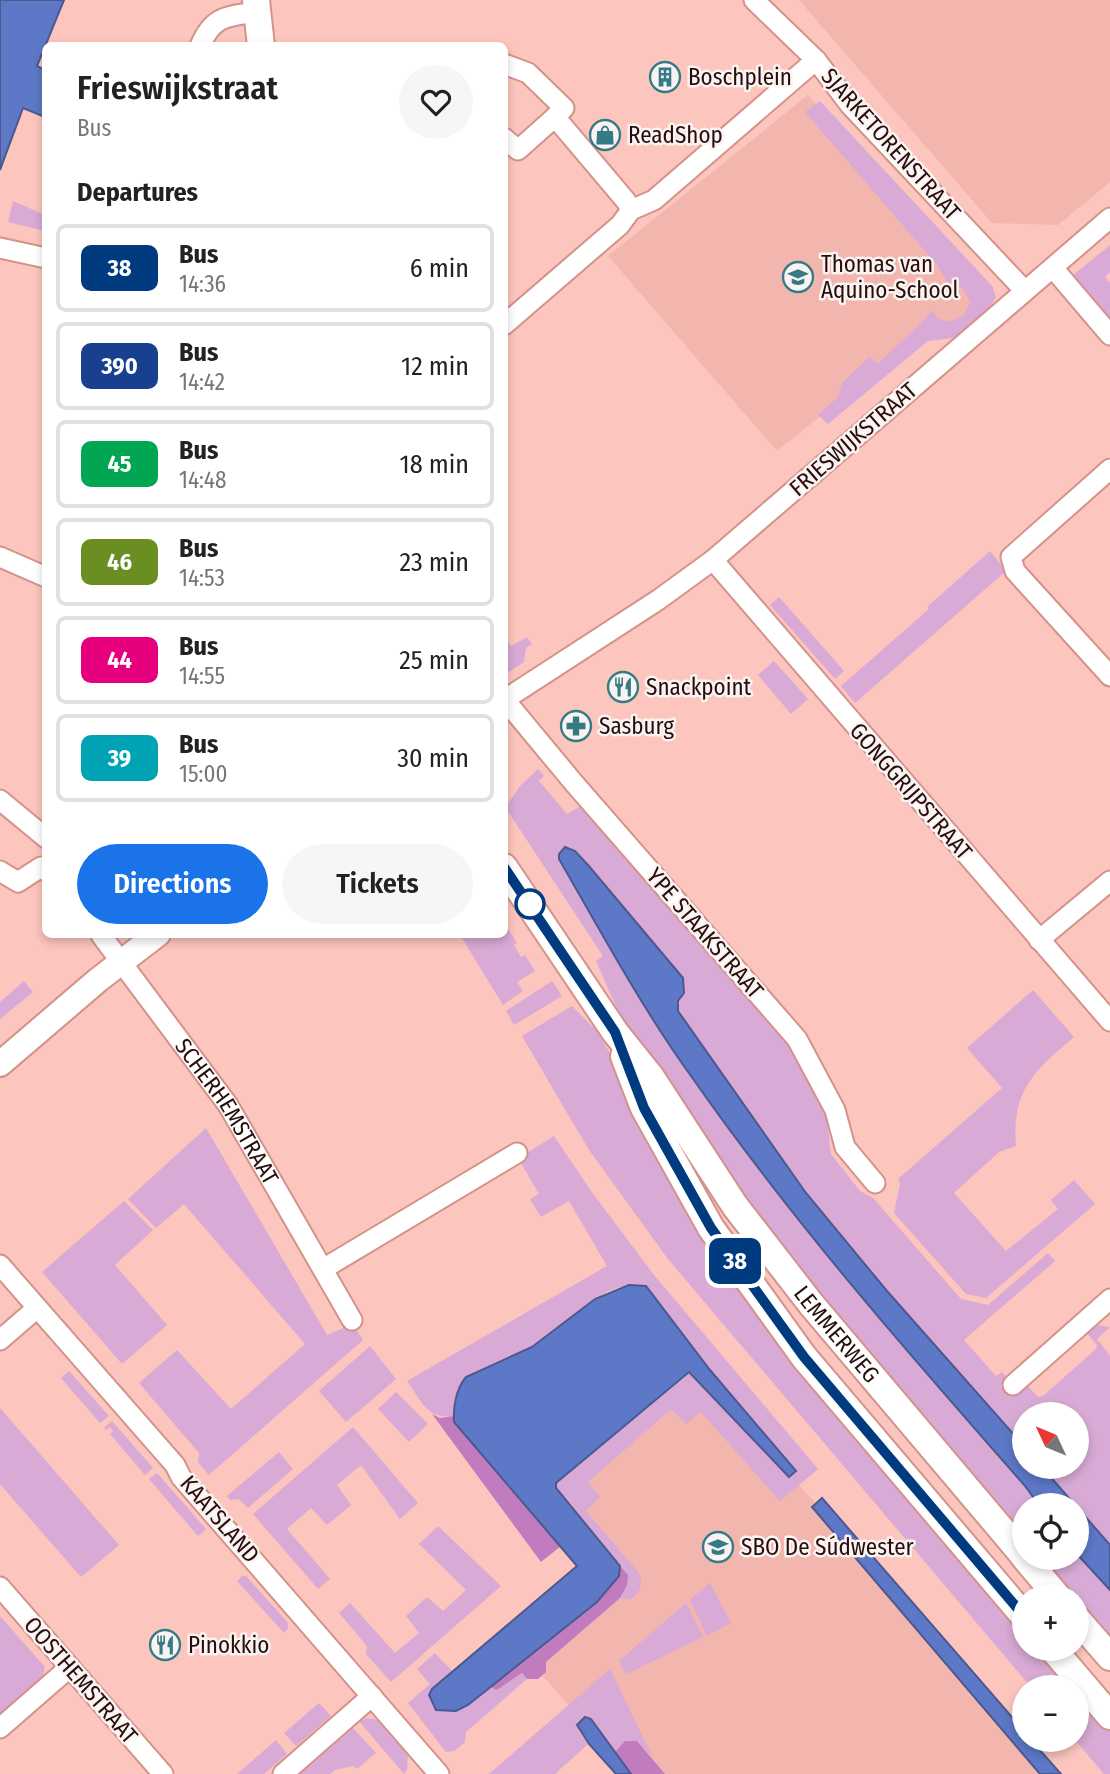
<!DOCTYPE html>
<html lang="en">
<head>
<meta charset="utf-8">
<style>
  :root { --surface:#fff; --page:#f6f6f6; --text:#222; --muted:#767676; --line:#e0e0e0; --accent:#1a73e8 }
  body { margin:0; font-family:"Fira Sans Condensed",sans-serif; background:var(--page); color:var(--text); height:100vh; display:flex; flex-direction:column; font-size:26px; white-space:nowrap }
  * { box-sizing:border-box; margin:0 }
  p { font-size:23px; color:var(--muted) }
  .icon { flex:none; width:38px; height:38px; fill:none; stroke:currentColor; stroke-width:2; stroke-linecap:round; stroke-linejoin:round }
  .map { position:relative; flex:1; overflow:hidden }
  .side { position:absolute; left:42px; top:42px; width:466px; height:896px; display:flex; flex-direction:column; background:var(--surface); border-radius:10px; box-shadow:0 4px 10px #0003 }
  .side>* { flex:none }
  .badge { padding:0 14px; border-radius:10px; font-size:24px; line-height:46px }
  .needle { width:46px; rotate:314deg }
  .buttons { position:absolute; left:1012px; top:1402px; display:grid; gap:14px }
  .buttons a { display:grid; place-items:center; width:77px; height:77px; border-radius:50%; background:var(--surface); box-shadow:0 4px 10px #0003; font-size:35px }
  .map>.badge { position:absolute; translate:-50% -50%; box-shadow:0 0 0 4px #fff }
  h2 { padding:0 35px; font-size:26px; line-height:63px }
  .round { display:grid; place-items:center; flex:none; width:74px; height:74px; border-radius:37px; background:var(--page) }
  .head { display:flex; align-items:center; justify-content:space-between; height:119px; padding:0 35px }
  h1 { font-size:33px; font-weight:600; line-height:52px }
  .action { display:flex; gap:14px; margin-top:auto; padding:14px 35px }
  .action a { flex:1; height:80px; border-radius:42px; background:var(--accent); color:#fff; font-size:28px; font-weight:600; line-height:80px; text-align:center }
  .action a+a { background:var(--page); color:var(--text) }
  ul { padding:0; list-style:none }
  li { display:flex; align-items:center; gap:21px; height:88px; margin:0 14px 10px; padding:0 21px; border:4px solid var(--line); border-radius:10px }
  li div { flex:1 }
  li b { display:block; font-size:26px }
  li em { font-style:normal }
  li .badge { min-width:77px; font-weight:700; text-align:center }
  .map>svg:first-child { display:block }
</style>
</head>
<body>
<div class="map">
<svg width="1110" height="1774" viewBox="0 0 1110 1774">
  <rect width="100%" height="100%" fill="#fcc5bd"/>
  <path fill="#f2b6ae" d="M799,0h311v182l-52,43 -66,-2z
    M808,95l180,202 -33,32 -24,-2 -154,124 -169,-195z
    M678,1352l150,165 222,257h-419l-109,-121 85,-76 -84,-101z"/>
  <path fill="#d8aad5" d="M820,101l172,185 4,11 -6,10 -36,31 -26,3 -100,83 -10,-9 20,-18 4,-14 27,-26 9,7 55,-53 4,7 12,4 15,-7 6,-12c-3,-10 -7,-16 -17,-21l-5,1 -10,-17 -133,-154z
    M13,201l32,14v16l-37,-9z
    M1110,245v27l-5,5 5,6v36l-38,-43z
    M990,551l16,20 -151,132 -14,-17 88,-77 -2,-2z
    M779,597l65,74 -9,8 -65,-74z
    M504,635l7,11 16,-9 5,7 -6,4 -2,14 -20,13z
    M774,661l34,38 -17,15 -33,-39z
    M538,769l6,7 -5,5 28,33 14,-8 210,242 35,64 5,42 29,37 13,7 88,101 27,6 60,-52 7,8 -91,79 32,36 6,-4 5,6 -5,4 -1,5 8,8 5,1 13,-11 11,12 5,-1 53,-47 1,-4 -10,-12 9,-8 14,2 -13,12 13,17v189l-68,-78 34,-1v-52h-52v32l-137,-155 -81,-98 -128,-182 5,-33 -108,-127 -16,8c42,73 83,149 132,218 101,144 218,277 334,409l13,19h-14v39l-237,-280 -151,-222 -16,-26 -24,-55 7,-5 -98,-149 16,-22z
    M504,922l13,21 -3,2 7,12 4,-2 10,16 -18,11 6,9 -20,14 -43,-70 44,-1z
    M24,981l9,11 -33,27v-17z
    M552,981l10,15 -48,29 -8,-14z
    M1033,990l41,47c-39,33 -63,54 -58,109l-17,6 -45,41 52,58 52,-42 -7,-9 23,-20 21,24 -109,94 -20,-4 -72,-81 6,-29 -2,-5 104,-91 -35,-40z
    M572,1006l25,25 15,26 45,96 367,473v22l19,1 67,77v48h-6l-29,-34 1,-53h-45l-363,-428 -79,-109 -67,-114z
    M206,1128l121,207 26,-11 10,16 -154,135 -11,-13 1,-9 -60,-70 38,-33 54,59 74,-65 -121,-140 -28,24 -28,-29z
    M554,1136l37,55 63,84 164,194 -38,32 -79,-89 -15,12 -13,-13 -3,-1 -82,72 12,15 -14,14 53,62c5,12 1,19 -9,27l-10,-2 7,-13 -4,-17 -67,-80v-5l134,-111 99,105 7,-6 -86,-101 -64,-84 -26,1 -14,5 -74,55 -66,30 -13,32 1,7c-27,4 -33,-16 -47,-35l200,-115 -38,-65 -28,16 -11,-18 9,-5 -18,-31 4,-3 -3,-4z
    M124,1201l29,29 -38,35 52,60 -45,39 -80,-92z
    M370,1346l26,33 -50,43 -27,-31z
    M69,1371l40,45 -9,7 -39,-45z
    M396,1392l32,32 -19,18 -31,-33z
    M0,1408l119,137 -38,32 -81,-93z
    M112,1421l41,47 -8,7 -35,-41 3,-3 -3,-4 -4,3 -2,-2z
    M353,1427l65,76 -18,16 -39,-54 -24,20 14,20 -24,20 -16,-17 -24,21 43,50 -12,10 -65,-75z
    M279,1452l14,17 -45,39 -9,-9 -9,1 -3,-4z
    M157,1473l49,56 -8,7 -49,-57z
    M438,1526l63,60 -110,96 -25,-28 1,-8 -28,-33 11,-10 45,50 24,-20 -13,-17 21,-19 16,14 23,-21 -47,-46z
    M1076,1553l34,37v55l-34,-40v-9h-8l-33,-38h41z
    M242,1576h4l42,47v5l-4,5 -47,-52z
    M710,1583l21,40 -24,13 -17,-36z
    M686,1603l17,34 -77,37 -7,-13z
    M0,1616l45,51 -2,11 -43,38z
    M435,1653l18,19 -21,17 36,16 23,-18 5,3 4,-2 22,-15 5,6 -61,53 -1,10 -11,9 -8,1 -38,-49 22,-19 -13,-15z
    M610,1669l43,89 -16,-17h-12l-10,11 -23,-33 -7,-2 -7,5 1,9 9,13 -33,30h-66z
    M319,1703l12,13 -35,30 -12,-13z
    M367,1718l11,2 30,35 -1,14 -3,5 -45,-53z
    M353,1728l23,25 -19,16 -4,-3 -18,4 -5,4h-30z
    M276,1740l11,14 -23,20h-27z"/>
  <path fill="#c17bbf" d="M432,1414l8,4 14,-2 1,6 106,124 -20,16z
    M620,1566l8,9 -1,10 -7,13 -74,64v10l-8,7h-11l-5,-6 -22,15 -4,2 -5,-3 106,-85 22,-26z
    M625,1741h12l28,33h-34l-16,-22z"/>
  <path fill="#5d78c7" stroke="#4c588f" stroke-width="2" d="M0,0h64l-27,66 8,4v47l-22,-9 -23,62z
    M565,847l10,4 13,14 95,113 1,15 -6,8v10l128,182 81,98 137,155v20l18,1 33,38h-36l-14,-19c-116,-132 -233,-265 -334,-410 -49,-68 -90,-144 -132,-217v-5z
    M629,1285l17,1 64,84 86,101 -7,6 -100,-105 -133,111v5l64,78 -1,10 -22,26 -129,103 -12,6 -20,-1 -7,-15 3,-6 145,-123 -123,-144c-1,-15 2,-33 12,-45l66,-30 63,-48z
    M822,1498l202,233v9h7l30,34h-21l-228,-267z
    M1076,1506l34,39v45l-34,-37z
    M585,1717l6,2 40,55h-15l-27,-30 -12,-19z"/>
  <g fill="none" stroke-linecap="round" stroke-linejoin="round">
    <g stroke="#d3938a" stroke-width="23">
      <g id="minor">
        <path d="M754,0l62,60 34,45 175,186"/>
        <path d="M200,46c13,-31 28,-30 58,-34"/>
        <path d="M504,64l24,9 36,35 -9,9"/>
        <path d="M504,138l14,12 37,-33 71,84 5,9"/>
        <path d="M0,248l46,10"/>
        <path d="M1053,268l57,67"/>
        <path d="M504,325l116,-100 11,-15 23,-10 162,-140"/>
        <path d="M1110,469l-99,88 4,14 95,105"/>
        <path d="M0,557l46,20"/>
        <path d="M713,560l397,461"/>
        <path d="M504,700l154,-100 55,-40 397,-342"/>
        <path d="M505,700l68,82 224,257 38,71 10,37 30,36"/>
        <path d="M0,800l46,38"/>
        <path d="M0,871l18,11 23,-15 5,4"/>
        <path id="s1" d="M101,935l127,170 124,215"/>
        <path d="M1039,940l71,-59"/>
        <path d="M0,1265l175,200 6,12 258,297"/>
        <path d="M323,1269l194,-116"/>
        <path d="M0,1340l37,-32"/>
        <path d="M1013,1385l97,-86"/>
        <path d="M0,1587l163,187"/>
        <path d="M0,1728l70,-61"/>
        <path d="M283,1774l89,-78"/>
      </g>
    </g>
    <g stroke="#d3938a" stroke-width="28">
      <path id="tertiary" d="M0,1064l98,-84 60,-46"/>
    </g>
    <g stroke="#d3938a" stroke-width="30">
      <g id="secondary">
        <path d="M256,0l5,46"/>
        <path id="s2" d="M504,867l111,165 36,45 84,129 76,98 213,252"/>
        <path d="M624,1056l20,52 67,120 93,129 220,259"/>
        <path d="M1025,1558l32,38"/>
        <path d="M1076,1618l34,39"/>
        <path d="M1052,1648l58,68"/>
      </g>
    </g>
    <use href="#minor" stroke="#fff" stroke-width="19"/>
    <use href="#tertiary" stroke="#fff" stroke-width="24"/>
    <use href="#secondary" stroke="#fff" stroke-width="26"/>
  </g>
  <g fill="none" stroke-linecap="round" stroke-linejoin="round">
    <g stroke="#fff" stroke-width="16">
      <path id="line" d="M504,867l111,165 29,76 67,120 93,129 220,259"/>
    </g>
    <use href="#line" stroke="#003b80" stroke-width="10"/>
  </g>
  <defs>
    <g id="building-ring" transform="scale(1.575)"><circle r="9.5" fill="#fbf3f2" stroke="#337b85" stroke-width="1.5"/><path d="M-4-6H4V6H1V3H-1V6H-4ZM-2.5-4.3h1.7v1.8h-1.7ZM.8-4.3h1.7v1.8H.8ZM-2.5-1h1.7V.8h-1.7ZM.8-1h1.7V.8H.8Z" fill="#337b85"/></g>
    <g id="shop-ring" transform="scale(1.575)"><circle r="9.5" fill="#fbf3f2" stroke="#337b85" stroke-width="1.5"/><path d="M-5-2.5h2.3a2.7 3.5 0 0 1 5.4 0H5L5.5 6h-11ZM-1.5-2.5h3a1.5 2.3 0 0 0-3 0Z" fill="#337b85"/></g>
    <g id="school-ring" transform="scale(1.575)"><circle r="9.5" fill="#fbf3f2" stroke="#337b85" stroke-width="1.5"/><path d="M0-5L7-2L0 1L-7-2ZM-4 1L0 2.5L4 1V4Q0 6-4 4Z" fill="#337b85"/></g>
    <g id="restaurant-ring" transform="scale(1.575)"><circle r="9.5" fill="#fbf3f2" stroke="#337b85" stroke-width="1.5"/><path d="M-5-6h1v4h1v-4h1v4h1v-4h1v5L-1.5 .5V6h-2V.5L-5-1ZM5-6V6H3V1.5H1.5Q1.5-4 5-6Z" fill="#337b85"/></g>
    <g id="pharmacy-ring" transform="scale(1.575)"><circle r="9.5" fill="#fbf3f2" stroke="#337b85" stroke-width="1.5"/><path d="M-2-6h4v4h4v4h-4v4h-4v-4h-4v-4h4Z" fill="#337b85"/></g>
  </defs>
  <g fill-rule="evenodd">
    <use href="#building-ring" x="665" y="77"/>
    <use href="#shop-ring" x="605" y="135"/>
    <use href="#school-ring" x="798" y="277"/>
    <use href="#restaurant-ring" x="623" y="687"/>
    <use href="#pharmacy-ring" x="576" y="726"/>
    <use href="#school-ring" x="718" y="1547"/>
    <use href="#restaurant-ring" x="165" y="1645"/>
  </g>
  <circle fill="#fff" stroke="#003b80" stroke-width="3.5" cx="530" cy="904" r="14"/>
  <g text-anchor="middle" stroke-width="5" stroke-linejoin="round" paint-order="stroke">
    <g font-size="23" fill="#260e0c" stroke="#fbf3f2" text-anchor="start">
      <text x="688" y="85">Boschplein</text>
      <text x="628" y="143">ReadShop</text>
      <text x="821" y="272">Thomas van<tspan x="821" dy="26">Aquino-School</tspan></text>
      <text x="646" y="695">Snackpoint</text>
      <text x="599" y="734">Sasburg</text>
      <text x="741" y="1555">SBO De Súdwester</text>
      <text x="188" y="1653">Pinokkio</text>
    </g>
    <g font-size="23" fill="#260e0c" stroke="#fbf3f2">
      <text transform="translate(891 144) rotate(48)" y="8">SJARKETORENSTRAAT</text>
      <text transform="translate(853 439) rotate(-41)" y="8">FRIESWIJKSTRAAT</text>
      <text transform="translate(911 791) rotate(49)" y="8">GONGGRIJPSTRAAT</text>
      <text transform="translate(705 933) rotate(49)" y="8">YPE STAAKSTRAAT</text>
      <text dy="8" stroke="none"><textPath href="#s1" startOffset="217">SCHERHEMSTRAAT</textPath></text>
      <text dy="8" stroke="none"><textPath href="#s2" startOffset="574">LEMMERWEG</textPath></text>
      <text transform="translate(220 1519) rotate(49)" y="8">KAATSLAND</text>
      <text transform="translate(81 1680) rotate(49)" y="8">OOSTHEMSTRAAT</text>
    </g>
  </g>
</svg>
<div class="buttons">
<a><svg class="needle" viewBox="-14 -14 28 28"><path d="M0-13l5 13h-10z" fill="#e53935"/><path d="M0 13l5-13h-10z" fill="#767676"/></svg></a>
<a><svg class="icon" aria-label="locate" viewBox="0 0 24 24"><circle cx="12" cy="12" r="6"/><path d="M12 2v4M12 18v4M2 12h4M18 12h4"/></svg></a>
<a>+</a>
<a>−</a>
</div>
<b class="badge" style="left:735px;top:1261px;background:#003b80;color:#fff">38</b>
<section class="side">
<div class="head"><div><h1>Frieswijkstraat</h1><p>Bus</p></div><a class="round"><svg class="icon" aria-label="heart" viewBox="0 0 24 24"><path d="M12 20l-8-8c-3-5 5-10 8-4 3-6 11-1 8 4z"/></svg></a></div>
<h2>Departures</h2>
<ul>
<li><span class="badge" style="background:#003b80;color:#fff">38</span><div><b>Bus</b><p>14:36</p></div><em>6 min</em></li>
<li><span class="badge" style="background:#19408f;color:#fff">390</span><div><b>Bus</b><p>14:42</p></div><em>12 min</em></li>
<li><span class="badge" style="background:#00a651;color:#fff">45</span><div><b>Bus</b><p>14:48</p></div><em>18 min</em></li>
<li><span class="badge" style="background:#6b8e23;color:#fff">46</span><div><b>Bus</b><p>14:53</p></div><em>23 min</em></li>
<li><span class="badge" style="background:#e6007e;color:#fff">44</span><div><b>Bus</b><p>14:55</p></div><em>25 min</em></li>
<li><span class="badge" style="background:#00a3b4;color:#fff">39</span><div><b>Bus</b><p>15:00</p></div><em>30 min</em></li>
</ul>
<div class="action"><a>Directions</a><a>Tickets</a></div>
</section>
</div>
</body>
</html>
